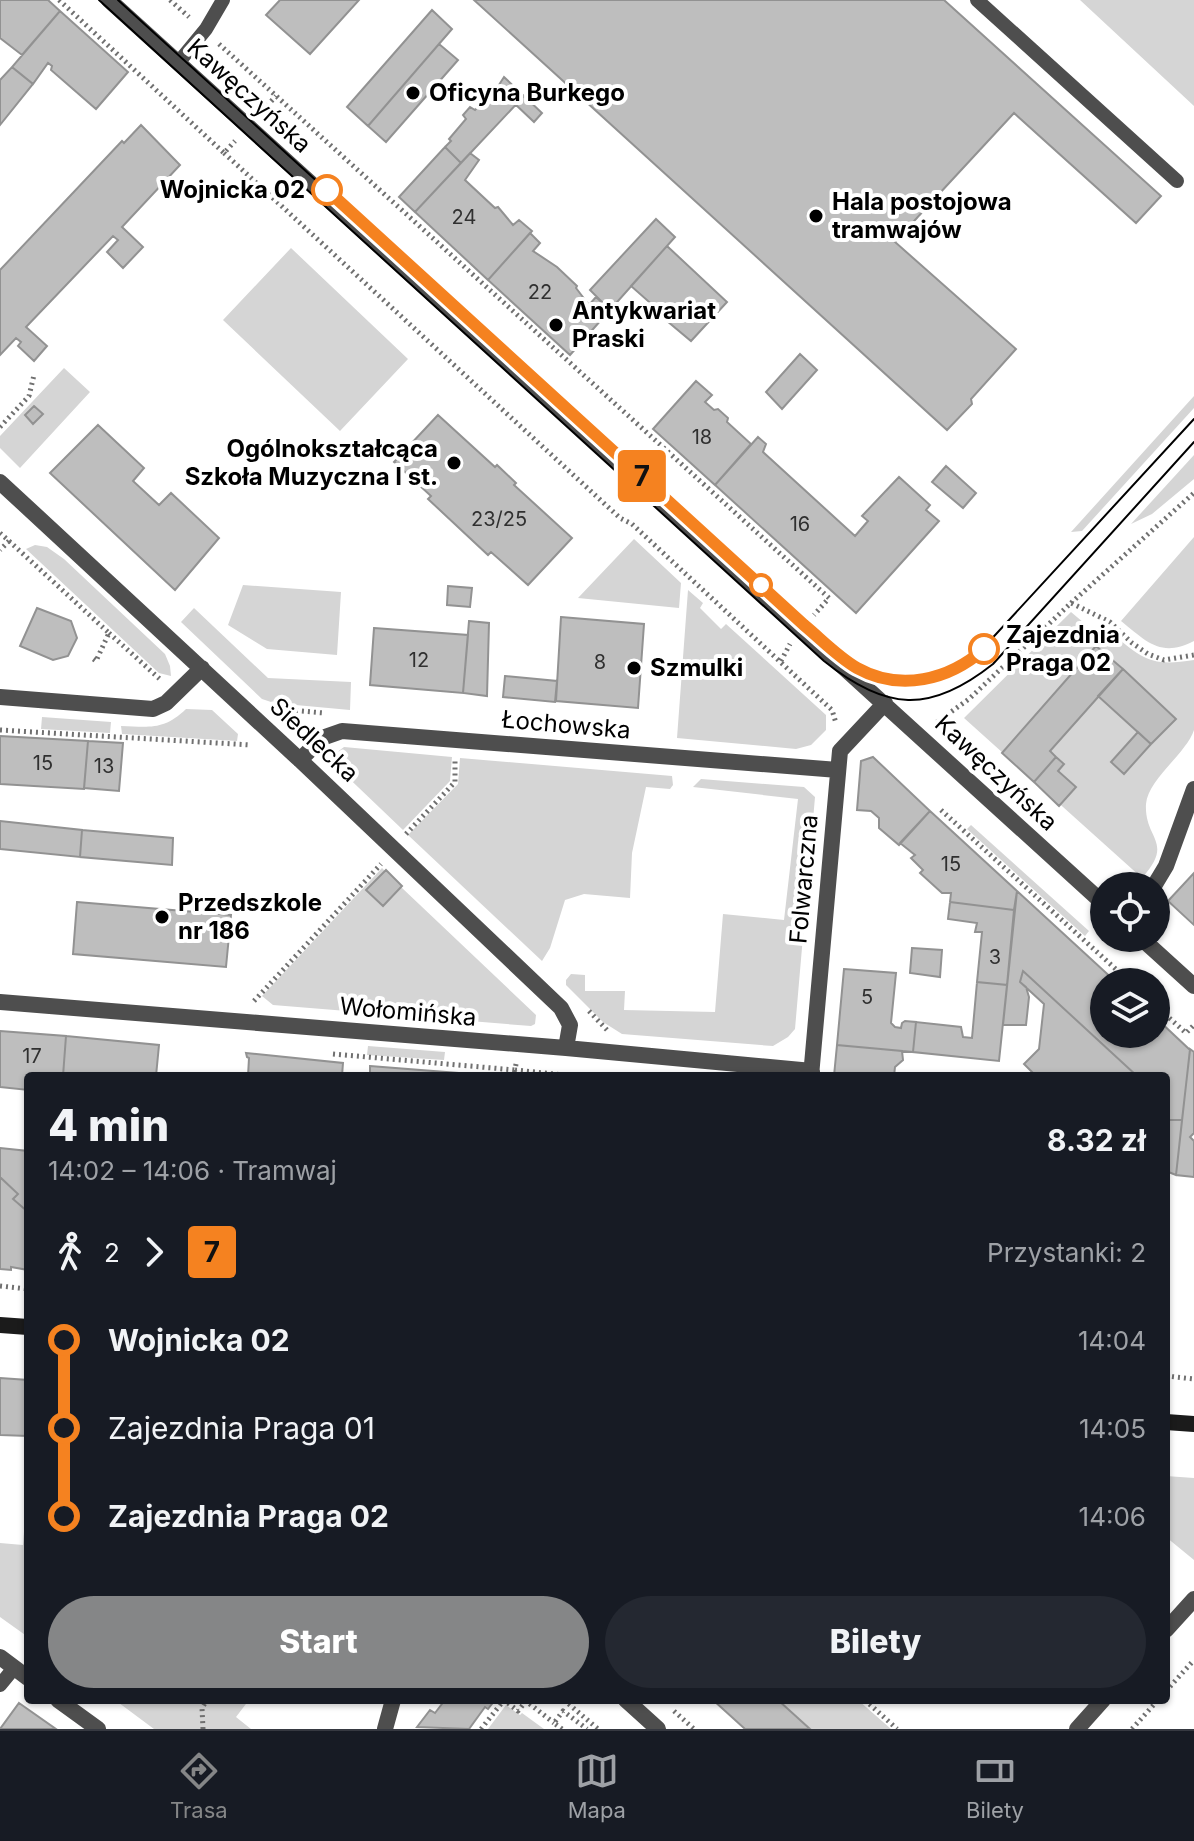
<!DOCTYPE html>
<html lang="pl">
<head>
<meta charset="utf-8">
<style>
  :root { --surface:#171b24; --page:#242831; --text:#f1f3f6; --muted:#9ea1a6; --line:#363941; --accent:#858687 }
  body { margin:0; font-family:Inter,sans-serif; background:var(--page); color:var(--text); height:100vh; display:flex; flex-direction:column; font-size:30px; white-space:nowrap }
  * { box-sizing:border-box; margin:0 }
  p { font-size:26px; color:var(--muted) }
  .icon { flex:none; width:44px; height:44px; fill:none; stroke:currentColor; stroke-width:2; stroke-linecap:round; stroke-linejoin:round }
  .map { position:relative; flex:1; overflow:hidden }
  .drawer { position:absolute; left:24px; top:1072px; width:1146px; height:632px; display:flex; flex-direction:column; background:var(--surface); border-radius:8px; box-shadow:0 2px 6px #0004 }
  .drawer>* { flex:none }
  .badge { padding:0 16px; border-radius:6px; font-size:28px; line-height:52px }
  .buttons { position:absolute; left:1090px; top:872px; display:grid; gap:16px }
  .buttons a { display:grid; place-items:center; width:80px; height:80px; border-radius:50%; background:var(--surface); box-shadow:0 2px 6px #0004; font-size:40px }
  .map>.badge { position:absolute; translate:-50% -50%; box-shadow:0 0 0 4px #fff }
  .legs { display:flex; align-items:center; gap:12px; height:88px; padding:0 24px; font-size:26px }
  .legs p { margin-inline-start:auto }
  .headline { display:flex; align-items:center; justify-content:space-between; height:136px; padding:0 24px }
  h1 { font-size:44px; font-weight:800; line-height:60px }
  .action { display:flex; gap:16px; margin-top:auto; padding:16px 24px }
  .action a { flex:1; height:92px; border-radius:48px; background:var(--accent); color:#fff; font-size:32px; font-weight:800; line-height:92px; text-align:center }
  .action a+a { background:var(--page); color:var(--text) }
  ul { padding:0 24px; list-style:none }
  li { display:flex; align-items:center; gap:28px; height:88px; font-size:30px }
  li i { display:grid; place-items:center; width:12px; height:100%; margin:0 10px; background:currentColor }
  li i::after { content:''; width:20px; height:20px; margin:-10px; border:6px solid; border-radius:50%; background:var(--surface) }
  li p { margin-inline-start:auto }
  li:first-child i { background:linear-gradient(#0000 50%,currentColor 0) }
  li:last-child i { background:linear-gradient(currentColor 50%,#0000 0) }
  .tab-bar { display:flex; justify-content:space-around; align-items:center; height:112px; border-top:2px solid var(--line); background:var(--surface); font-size:22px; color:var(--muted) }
  .tab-bar a { display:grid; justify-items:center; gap:4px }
  .tab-bar .active { color:var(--accent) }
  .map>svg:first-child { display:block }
</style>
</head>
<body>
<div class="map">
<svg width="1194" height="1729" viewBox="0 0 1194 1729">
  <rect width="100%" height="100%" fill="#fff"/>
  <path fill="#d5d5d5" d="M1081,0h113v106l-114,-106z
    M291,248l117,111 -68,72 -117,-111z
    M64,368l26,24 -70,76 -20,-20v-12z
    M1194,396v12l-112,123 -11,1z
    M1194,455v24l-42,35 -21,10z
    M1194,537v104c-33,17 -47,1 -73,-20z
    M634,539l47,44 -2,25 -101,-10z
    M35,545l12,2 17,12 101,95 5,12 1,10 -12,-3 -133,-124z
    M243,585l98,7 -4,63 -70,-6 -39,-24z
    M688,590l15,13 -3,5 21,21 5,-5 100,91v15l-15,15 -15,4 -119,-11z
    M194,608l74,70 83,4 -1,28 -76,-7 -12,-4 -81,-77z
    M1071,612l32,27 7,-7c33,27 40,35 84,28 0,16 0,57 0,70 -8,24 -46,49 -48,74 -2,36 29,37 -4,74l-178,-160z
    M186,709l26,1 26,24 -1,7 -115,-7 -1,-8c30,1 43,4 65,-17z
    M42,717l69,5 -1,11 -69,-4z
    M344,747l108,10 -2,24 -47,49 -67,-64v-13z
    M460,758l212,18 1,9 -3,4 -24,-2 -14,66 -2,45 -46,-4 -19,6 -15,48 -8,13 -134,-126 50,-51z
    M701,779l103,8 11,10 -20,232 -7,8 -15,9 -151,-12 -19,-12 -37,-37v-5l5,-6 14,1v16h40l-1,19 91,2 8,-98 61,6 14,-121 -105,-12z
    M971,825l118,106 -4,5 -118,-107z
    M382,868l3,3 -18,19 34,-3 135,128 -1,9 -4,2 -258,-21 -11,-9z
    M368,1046l77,6 -1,8 -77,-5z
    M1166,1476l28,2v82l-28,-23z
    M28,1479v158l-28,-20v-74l23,2z
    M115,1700h134l-13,17 15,12h-97z
    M778,1700h80l33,29h-81z
    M506,1705l14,10 2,-2 22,16h-56z"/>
  <path fill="#bebebe" stroke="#929292" stroke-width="2" d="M0,0h48l12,11 -38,44 -22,-17z
    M280,0h79l-49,54 -44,-39z
    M474,0h470l217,196 -25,27 -122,-110 -88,95 -31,34 121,107 -45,50 1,5 -25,26z
    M432,10l20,19 -84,97 -21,-19z
    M60,11l68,61 -32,37 -45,-39 1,-4 -4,-3 -15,21 -21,-17z
    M439,44l19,16 -72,82 -18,-16z
    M12,67l21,17 -33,41v-45z
    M504,77l20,19 -63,67 -16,-16 6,-6 -2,-2 17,-20 -3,-4 7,-8 5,3 8,-9 5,1z
    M524,96l18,17 -8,9 -19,-18z
    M141,125l39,40 -58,62 21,20 -20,21 -16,-16 11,-12 -5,-4 -87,91 21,19 -13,15 -16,-15 3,-4 -5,-4 -16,17v-85l122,-129 2,2z
    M445,147l16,16 -46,49 -16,-15z
    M470,153l9,7 -14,20 30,28 3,-1 15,18 6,-5 13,11 -44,49 -73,-68z
    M656,219l19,18 -65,73 -20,-20z
    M530,233l10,10 -7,8 24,16 20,19 -1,2 13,17 7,-8 14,13 -40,45 -82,-75z
    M667,246l60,56 -36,39 -36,-30 1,-3 -25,-22z
    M800,354l17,16 -35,39 -16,-17z
    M696,381l16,14 -7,7 9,8 4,-1 10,9 -1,4 24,22 -36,41 -62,-56z
    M34,406l9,8 -10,10 -8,-9z
    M438,415l57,52 2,-2 19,18 -2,2 58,53 -44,47 -37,-33 -3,3 -60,-56 3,-3 -37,-34z
    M98,425l46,43 -11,13 26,24 12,-12 48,45 -44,52 -125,-117z
    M758,437l8,7 -3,8 92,84 13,-15 -6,-5 37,-39 31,28 -4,5 13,11 -83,92 -141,-128z
    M946,466l30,27 -13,15 -31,-26z
    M448,586l24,2 -2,19 -23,-2z
    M37,608l34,13 6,17 -9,18 -15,4 -33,-14z
    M561,617l83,7 -6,84 -82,-7z
    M469,621l20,2 -2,73 -24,-3z
    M374,628l94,7 -5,58 -93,-8z
    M1096,646l27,23 -73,82 6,6 -22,25 -32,-29z
    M1123,669l53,50 -25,25 -53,-48z
    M505,676l52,5 -2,21 -52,-5z
    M1138,732l13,12 -27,30 -13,-12z
    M0,736l88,5 -4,48 -84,-5z
    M88,741l35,2 -4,48 -35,-3z
    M873,757l57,54 -31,34 -20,-17v-10l-8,-7 -14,-1 4,-49z
    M1056,757l8,7 -6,7 18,16 -17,19 -25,-24z
    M930,811l87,80 -3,19 -64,-8 1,-9h-9l-22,-20 3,-3 -12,-12 4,-3 -15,-12z
    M0,821l82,9 -2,27 -80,-8z
    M82,830l91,8 -1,27 -92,-8z
    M386,870l16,16 -19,20 -17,-16z
    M1194,873v52l-26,-24z
    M1017,891l99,91h-12v52h52v-16l34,32 -8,70h-16v-44h-29l-114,-105 -3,11 6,5 3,10 -3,28h-23z
    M77,902l154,13 -5,52 -153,-13z
    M950,902l64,8 -7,75 -30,-3 5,-50h-7l2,-9 -29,-4z
    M912,948l30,2 -2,27 -30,-4z
    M844,969l52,4 -5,50 4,4 6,1 1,-5 3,-2 11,1 -3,30 -76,-7z
    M1023,971l114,105h-101l-12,-12 15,-15 5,-45 -24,-22z
    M977,982l30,3 -8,76 -86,-9 3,-30 45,5 2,10 9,1z
    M0,1031l66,5 -3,40h-35v14l-28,-3z
    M66,1036l93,9 -3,31h-93z
    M837,1045l65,6 1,9 -8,7 -1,9h-60z
    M1190,1049l4,3v81l-4,4 4,4v36l-18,-2z
    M246,1053l97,10 -1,13h-94l1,-18 -2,-1z
    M370,1066l88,7v3h-88z
    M1166,1120h16l-6,55 -10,-4z
    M0,1148l28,3v61l-15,-13 5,-5 -18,-17z
    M0,1177l18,17 -5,5 15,13v58l-17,-3v3l-11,-1z
    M0,1378l28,2v56l-28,-1z
    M445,1700h50l-7,9 -3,-2 -16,22 -52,-2 13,-17 5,3z
    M713,1700h65l32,29h-65z
    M19,1703l37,26h-56z"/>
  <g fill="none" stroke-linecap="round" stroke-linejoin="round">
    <path stroke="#707070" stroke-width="5" stroke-dasharray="2 4" stroke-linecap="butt" d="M59,0l165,153 11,-12
      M170,0l19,17
      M219,44l610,554 -15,17
      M263,110l13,-14
      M224,153l396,365 12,6 200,186 4,13
      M0,427l29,-31 5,-21
      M0,533l9,8 -9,9
      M9,541l100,92 -13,28 -4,-3
      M1071,603l123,-110
      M109,633l53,48
      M781,661l9,-17
      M278,709l46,4
      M937,722l32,-23 102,-96 39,19 22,21 16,11 16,6 30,-5
      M0,730l251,15
      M941,810l189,172
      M406,834l49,-52v-22
      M254,1001l127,-137
      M1156,1006l30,27 8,-8
      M589,1011l18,19
      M333,1054l182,16
      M516,1064l-1,6 59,6
      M0,1286l28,3
      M1166,1376l28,3
      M1166,1691l28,-31
      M564,1700l34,29
      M865,1700l32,29
      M674,1711l20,18
      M203,1729l-1,-21 5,-8
      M481,1729l23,-29 14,11 8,-10 28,22
      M562,1729l-8,-6 9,-12 24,18
      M1132,1729l26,-29"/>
    <path stroke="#4e4e4e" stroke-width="14" d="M977,0l200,181
      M178,63l28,-34 17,-29
      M0,1685l14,-17"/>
    <path stroke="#4e4e4e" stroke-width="16" d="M109,0l995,904
      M0,482l300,278 261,248 9,17 -4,23
      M0,697l153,12 13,-6 36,-35
      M300,760l22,-22 20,-7 496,39
      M1154,886l12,-20 28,-77
      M1141,938l53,48
      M0,1002l566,46 246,23
      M811,1076l29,-325 45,-48
      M1166,1630l28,-31
      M0,1657l28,21
      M58,1700l40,29
      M626,1700l32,29
      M385,1729l8,-29
      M1077,1729l26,-29"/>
    <path stroke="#1b1b1b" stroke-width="16" d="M0,1325l28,2
      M1166,1422l28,2"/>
    <path stroke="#000" stroke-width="2" d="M99,0l725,661c62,50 106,53 169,3l201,-222
      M118,0l686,625c17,14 34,32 53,43 38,21 83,15 117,-10l220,-239"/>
  </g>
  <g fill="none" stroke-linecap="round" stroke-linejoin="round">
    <g stroke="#fff" stroke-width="18">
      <path id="line-1" d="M327,190l477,435c17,14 34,32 53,43 43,24 92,12 127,-19"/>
    </g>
    <use href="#line-1" stroke="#f58220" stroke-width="12"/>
  </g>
  <g fill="#000" stroke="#fff" stroke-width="3">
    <circle cx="413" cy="93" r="8"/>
    <circle cx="816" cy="216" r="8"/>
    <circle cx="556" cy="325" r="8"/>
    <circle cx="454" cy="463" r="8"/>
    <circle cx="634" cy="668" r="8"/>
    <circle cx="162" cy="917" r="8"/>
  </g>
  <g fill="#fff" stroke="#f58220" stroke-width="4">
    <circle cx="327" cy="190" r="14"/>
    <circle cx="761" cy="585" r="10"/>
    <circle cx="984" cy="649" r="14"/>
  </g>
  <g text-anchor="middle" stroke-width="8" stroke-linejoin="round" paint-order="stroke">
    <g font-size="20" fill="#303030">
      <text x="464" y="224">24</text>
      <text x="540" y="299">22</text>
      <text x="702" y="444">18</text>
      <text x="499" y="526">23/25</text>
      <text x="800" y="531">16</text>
      <text x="419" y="667">12</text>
      <text x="600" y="669">8</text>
      <text x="43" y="770">15</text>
      <text x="104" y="773">13</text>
      <text x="951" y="871">15</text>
      <text x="995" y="964">3</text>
      <text x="867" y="1004">5</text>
      <text x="32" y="1063">17</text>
    </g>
    <g font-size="24" font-weight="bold" fill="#000" stroke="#fff" text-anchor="start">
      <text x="429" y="101">Oficyna Burkego</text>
      <text x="832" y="210">Hala postojowa<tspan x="832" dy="28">tramwajów</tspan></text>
      <text x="572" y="319">Antykwariat<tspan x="572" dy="28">Praski</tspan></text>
      <text x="438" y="457" text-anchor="end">Ogólnokształcąca<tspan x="438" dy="28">Szkoła Muzyczna I st.</tspan></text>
      <text x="650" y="676">Szmulki</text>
      <text x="178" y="911">Przedszkole<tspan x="178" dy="28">nr 186</tspan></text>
    </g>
    <g font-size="24" fill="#000" stroke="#fff">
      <text transform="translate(249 96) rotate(42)" y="8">Kawęczyńska</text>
      <text transform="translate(566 725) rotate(5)" y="8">Łochowska</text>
      <text transform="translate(314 740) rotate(43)" y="8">Siedlecka</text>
      <text transform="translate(996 773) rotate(43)" y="8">Kawęczyńska</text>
      <text transform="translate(804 879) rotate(-85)" y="8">Folwarczna</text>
      <text transform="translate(408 1012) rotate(5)" y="8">Wołomińska</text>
    </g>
    <g font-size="24" font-weight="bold" fill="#000" stroke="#fff" text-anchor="end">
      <text x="305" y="198">Wojnicka 02</text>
      <text x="1006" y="643" text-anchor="start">Zajezdnia<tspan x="1006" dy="28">Praga 02</tspan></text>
    </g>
  </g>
</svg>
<div class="buttons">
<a><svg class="icon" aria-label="locate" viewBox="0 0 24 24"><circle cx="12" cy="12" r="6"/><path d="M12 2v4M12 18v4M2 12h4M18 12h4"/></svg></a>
<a><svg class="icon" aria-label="layers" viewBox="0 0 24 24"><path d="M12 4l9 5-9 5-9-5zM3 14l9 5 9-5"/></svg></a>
</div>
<b class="badge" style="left:642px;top:476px;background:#f58220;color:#111">7</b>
<section class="drawer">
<div class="headline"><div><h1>4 min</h1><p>14:02 – 14:06 · Tramwaj</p></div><b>8.32 zł</b></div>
<div class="legs"><svg class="icon" aria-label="walk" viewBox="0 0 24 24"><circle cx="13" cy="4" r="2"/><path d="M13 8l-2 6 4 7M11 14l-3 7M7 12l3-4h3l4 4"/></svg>2<svg class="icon" aria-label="forward" viewBox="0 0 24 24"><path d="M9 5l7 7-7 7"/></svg><b class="badge" style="background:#f58220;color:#111">7</b><p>Przystanki: 2</p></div>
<ul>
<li><i style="color:#f58220"></i><b>Wojnicka 02</b><p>14:04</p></li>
<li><i style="color:#f58220"></i><span>Zajezdnia Praga 01</span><p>14:05</p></li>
<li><i style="color:#f58220"></i><b>Zajezdnia Praga 02</b><p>14:06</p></li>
</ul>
<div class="action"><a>Start</a><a>Bilety</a></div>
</section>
</div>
<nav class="tab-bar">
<a class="active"><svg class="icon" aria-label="directions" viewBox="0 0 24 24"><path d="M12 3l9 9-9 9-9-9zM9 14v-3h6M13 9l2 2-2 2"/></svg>Trasa</a>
<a><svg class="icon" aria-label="map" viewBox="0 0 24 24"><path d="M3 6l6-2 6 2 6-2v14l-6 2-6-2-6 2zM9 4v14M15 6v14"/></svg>Mapa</a>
<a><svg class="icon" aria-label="tickets" viewBox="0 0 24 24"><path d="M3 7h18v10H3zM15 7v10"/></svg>Bilety</a>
</nav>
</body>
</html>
